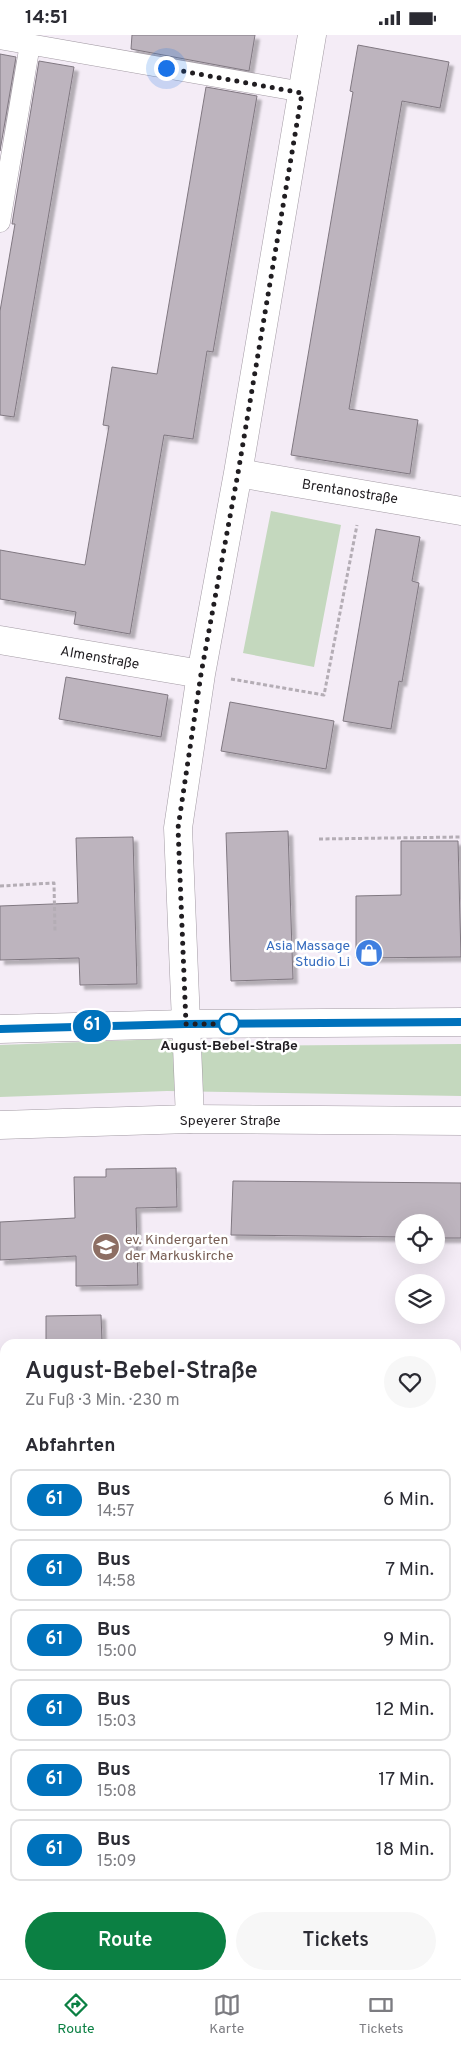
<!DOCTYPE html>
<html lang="de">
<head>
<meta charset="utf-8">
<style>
  :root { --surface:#fff; --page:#f7f7f7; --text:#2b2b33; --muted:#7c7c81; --line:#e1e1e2; --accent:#0b8043 }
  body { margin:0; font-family:Overpass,sans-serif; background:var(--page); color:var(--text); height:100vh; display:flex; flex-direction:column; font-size:19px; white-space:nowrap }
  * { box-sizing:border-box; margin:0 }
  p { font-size:16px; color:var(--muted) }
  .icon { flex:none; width:28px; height:28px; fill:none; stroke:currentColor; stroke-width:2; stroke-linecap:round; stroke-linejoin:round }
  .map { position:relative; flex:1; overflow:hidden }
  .panel { position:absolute; left:0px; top:1304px; width:461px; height:641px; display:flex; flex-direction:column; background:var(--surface); border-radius:15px 15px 0 0; box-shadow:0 5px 20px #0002 }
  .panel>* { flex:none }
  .badge { padding:0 10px; border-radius:16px; font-size:18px; line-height:32px }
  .buttons { position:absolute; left:395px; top:1179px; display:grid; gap:10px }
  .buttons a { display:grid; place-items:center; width:50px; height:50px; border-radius:50%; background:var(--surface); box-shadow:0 5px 20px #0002; font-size:25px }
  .you { position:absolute; width:25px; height:25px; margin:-12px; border:4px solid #fff; border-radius:50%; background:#1a73e8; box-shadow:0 0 0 8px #1a73e833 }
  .map>.badge { position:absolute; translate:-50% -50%; box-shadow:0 0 0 2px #fff }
  h2 { padding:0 25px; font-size:19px; line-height:45px }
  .round { display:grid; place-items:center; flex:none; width:52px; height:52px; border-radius:26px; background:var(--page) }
  .overview { display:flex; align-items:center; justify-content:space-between; height:85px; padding:0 25px }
  h1 { font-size:24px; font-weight:600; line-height:38px }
  .cta { display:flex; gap:10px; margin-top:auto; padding:10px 25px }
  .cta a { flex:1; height:58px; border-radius:30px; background:var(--accent); color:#fff; font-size:20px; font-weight:600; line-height:58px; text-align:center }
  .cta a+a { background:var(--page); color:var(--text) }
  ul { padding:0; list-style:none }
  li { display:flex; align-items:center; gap:15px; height:62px; margin:0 10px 8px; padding:0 15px; border:2px solid var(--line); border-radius:10px }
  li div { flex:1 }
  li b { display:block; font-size:19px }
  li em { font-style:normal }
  li .badge { min-width:55px; font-weight:700; text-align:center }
  .status { display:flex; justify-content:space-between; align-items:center; height:35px; padding:0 25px; background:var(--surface); direction:ltr }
  .status svg { height:14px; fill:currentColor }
  .tabs { display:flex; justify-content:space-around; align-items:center; height:70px; border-top:1px solid var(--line); background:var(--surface); font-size:14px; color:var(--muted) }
  .tabs a { display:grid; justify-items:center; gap:2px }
  .tabs .selected { color:var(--accent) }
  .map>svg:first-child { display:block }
</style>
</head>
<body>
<div class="status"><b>14:51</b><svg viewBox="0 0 49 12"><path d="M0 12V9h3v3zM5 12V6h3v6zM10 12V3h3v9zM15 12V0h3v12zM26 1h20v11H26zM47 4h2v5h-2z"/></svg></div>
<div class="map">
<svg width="461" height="1944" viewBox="0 0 461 1944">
  <defs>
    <filter id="shadow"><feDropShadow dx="4.5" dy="4.5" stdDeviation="1" flood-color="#0004"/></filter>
  </defs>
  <rect width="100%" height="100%" fill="#f4ecf6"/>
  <path fill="#c4d8be" d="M271,476l70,14 -27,142 -71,-14z
    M164,1004l57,7 240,-2v52l-294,-5 -167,6v-52z"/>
  <path fill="#bdb4be" stroke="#807881" filter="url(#shadow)" d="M132,0h123l-6,36 -118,-22z
    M358,10l91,17 -9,46 -38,-7 -53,308 69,11 -8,54 -119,-19 62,-363 -3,-1z
    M0,19l16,3 -16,94z
    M39,26l35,6 -60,350 -14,-2v-104l15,-87h-3z
    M206,52l51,9 -44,256 -6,-1 -14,88 -29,-4 -34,199 -56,-10 2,-12 -76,-13v-49l85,15 24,-139 -6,-1 9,-58 45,7z
    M376,494l44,8 -8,44 7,2 -17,99 -3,-1 -8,48 -48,-8z
    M66,642l102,18 -7,42 -102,-18z
    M230,667l104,19 -8,48 -105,-18z
    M288,796l5,148 -62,2 -5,-148z
    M133,802l4,147 -57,1 -1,-27 -79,2v-54l78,-3 -2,-65z
    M401,806h57l3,116 -105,1v-62l45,-1z
    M176,1133l1,39 -41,1 2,77 -62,1v-30l-76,4v-38l75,-4 -1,-41h32v-8z
    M233,1146l228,2v55h-25v-15h-32v14l-173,-2z
    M101,1280l1,26 -56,2v-27z"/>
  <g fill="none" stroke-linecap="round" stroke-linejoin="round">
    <g stroke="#a39ba4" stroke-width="21">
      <path id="service" d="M0,4l303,53
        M0,187l30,-178
        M456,1352h5
        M0,1412l5,-1"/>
    </g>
    <g stroke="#a39ba4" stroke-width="29">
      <path id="minor" d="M238,438l223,38
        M0,605l201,34
        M190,1084l-12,-291 23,-154 37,-201 74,-438"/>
    </g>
    <g stroke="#a39ba4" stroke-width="29">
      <path id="tertiary" d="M0,994l186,-5 275,-2
        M0,1090l190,-6 271,2"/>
    </g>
    <path stroke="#b4adb5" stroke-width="3" stroke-dasharray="4 2.5" stroke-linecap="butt" d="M231,644l93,16 33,-170
      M319,804l142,-2
      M0,851l54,-3 1,49"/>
    <use href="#service" stroke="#fff" stroke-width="20"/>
    <use href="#minor" stroke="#fff" stroke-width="28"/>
    <use href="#tertiary" stroke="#fff" stroke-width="28"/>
  </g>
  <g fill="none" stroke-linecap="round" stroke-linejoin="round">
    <g stroke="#fff" stroke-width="11">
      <path id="line" d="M0,994l186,-5 275,-2"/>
    </g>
    <use href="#line" stroke="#0072bc" stroke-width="8"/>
    <path stroke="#201d21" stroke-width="5" stroke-dasharray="0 9" d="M166,33l136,25 -64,380 -37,201 -23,154 8,196h50h-7"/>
  </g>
  <defs>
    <g id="shop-disc" transform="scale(1.4375)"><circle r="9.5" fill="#3f7fe0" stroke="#fff"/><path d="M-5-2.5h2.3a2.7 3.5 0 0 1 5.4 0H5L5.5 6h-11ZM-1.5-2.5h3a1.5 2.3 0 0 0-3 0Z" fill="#fff"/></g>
    <g id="school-disc" transform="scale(1.4375)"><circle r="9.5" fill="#8d6e63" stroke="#fff"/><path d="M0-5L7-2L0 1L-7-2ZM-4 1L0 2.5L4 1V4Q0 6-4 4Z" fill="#fff"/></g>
  </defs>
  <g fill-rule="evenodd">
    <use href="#shop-disc" x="369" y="918"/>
    <use href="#school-disc" x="106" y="1212"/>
  </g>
  <circle fill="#fff" stroke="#0072bc" stroke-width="2.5" cx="229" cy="989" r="10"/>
  <g text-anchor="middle" stroke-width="5" stroke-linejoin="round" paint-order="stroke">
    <g font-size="14" fill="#201d21" stroke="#fff">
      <text transform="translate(350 456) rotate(9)" y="5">Brentanostraße</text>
      <text transform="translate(100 622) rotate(10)" y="5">Almenstraße</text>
      <text x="230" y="1090">Speyerer Straße</text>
    </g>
    <g font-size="14" fill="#366cbe" stroke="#fff" text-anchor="end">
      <text x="350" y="915">Asia Massage<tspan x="350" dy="16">Studio Li</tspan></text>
    </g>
    <g font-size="14" font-weight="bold" fill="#201d21" stroke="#fff">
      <text x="229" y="1015">August-Bebel-Straße</text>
    </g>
    <g font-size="14" fill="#785e54" stroke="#fff" text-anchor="start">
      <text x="125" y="1209">ev. Kindergarten<tspan x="125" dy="16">der Markuskirche</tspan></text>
    </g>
  </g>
</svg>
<div class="buttons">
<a><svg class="icon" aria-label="locate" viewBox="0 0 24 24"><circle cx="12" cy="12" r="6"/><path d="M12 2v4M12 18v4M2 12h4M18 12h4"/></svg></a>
<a><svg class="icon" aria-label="layers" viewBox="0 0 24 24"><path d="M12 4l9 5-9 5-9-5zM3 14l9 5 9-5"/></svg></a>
</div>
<div class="you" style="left:166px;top:33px"></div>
<b class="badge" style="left:92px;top:991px;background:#0072bc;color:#fff">61</b>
<section class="panel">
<div class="overview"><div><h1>August-Bebel-Straße</h1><p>Zu Fuß · 3 Min. · 230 m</p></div><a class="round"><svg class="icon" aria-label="heart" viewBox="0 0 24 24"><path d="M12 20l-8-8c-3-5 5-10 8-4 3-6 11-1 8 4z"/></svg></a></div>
<h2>Abfahrten</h2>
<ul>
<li><span class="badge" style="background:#0072bc;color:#fff">61</span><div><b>Bus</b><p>14:57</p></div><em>6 Min.</em></li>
<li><span class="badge" style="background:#0072bc;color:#fff">61</span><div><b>Bus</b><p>14:58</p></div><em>7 Min.</em></li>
<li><span class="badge" style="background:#0072bc;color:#fff">61</span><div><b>Bus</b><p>15:00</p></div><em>9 Min.</em></li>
<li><span class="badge" style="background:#0072bc;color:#fff">61</span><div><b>Bus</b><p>15:03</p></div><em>12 Min.</em></li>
<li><span class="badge" style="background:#0072bc;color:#fff">61</span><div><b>Bus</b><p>15:08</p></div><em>17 Min.</em></li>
<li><span class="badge" style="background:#0072bc;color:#fff">61</span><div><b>Bus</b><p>15:09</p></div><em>18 Min.</em></li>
</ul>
<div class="cta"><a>Route</a><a>Tickets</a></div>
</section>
</div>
<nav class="tabs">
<a class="selected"><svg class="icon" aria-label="directions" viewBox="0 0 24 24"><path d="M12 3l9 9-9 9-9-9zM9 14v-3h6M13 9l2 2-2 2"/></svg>Route</a>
<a><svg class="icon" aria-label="map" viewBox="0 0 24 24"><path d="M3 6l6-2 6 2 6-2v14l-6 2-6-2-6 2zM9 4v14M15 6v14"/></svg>Karte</a>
<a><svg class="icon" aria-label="tickets" viewBox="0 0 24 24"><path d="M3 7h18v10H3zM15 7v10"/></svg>Tickets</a>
</nav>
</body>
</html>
